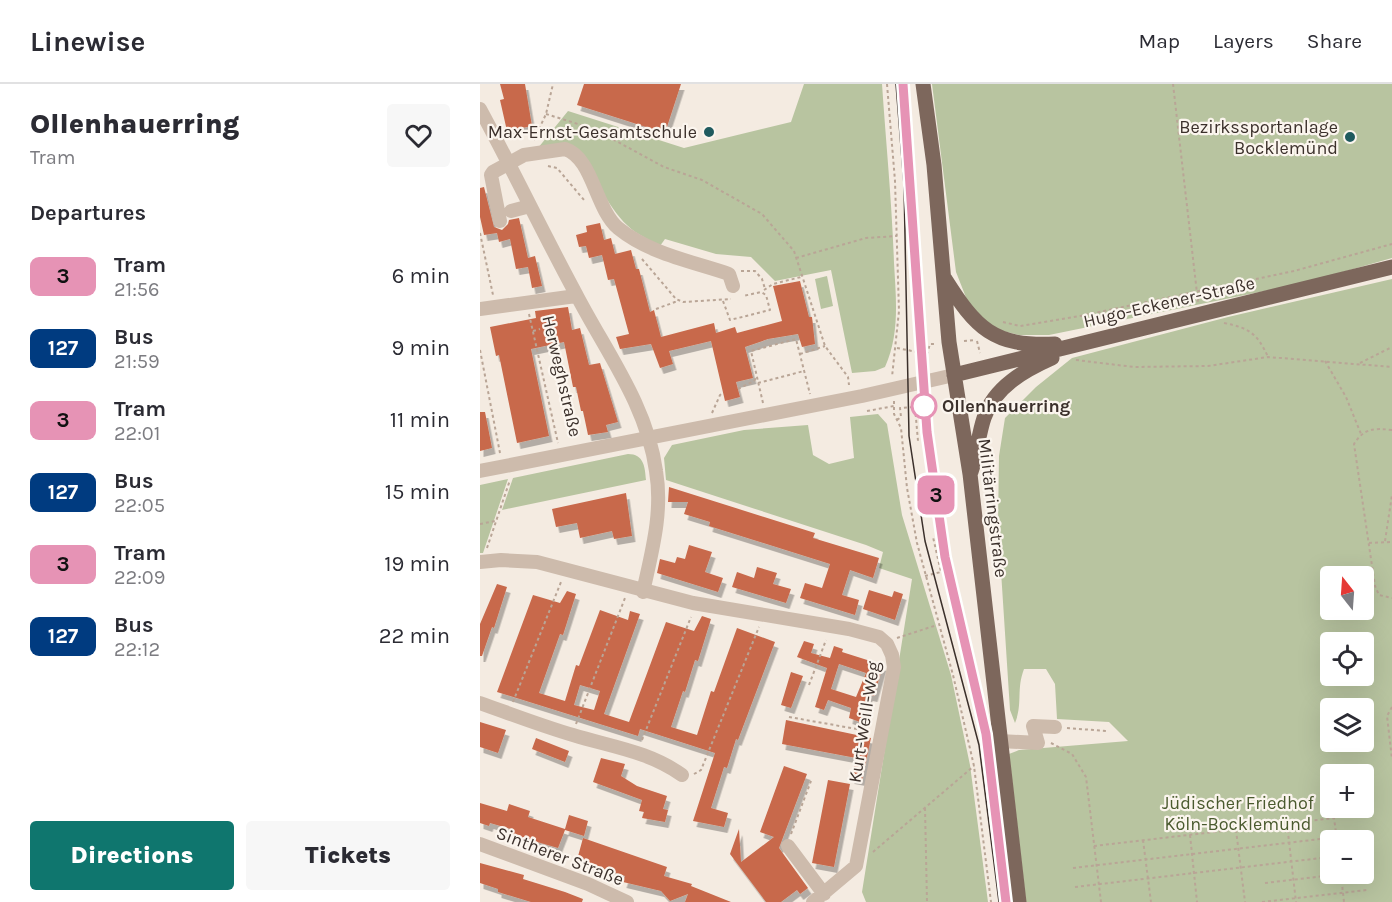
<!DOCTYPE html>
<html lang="en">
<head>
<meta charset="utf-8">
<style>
  :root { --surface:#fff; --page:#f7f7f7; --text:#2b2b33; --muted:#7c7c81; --line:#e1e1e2; --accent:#0f766e }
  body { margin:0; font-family:Karla,sans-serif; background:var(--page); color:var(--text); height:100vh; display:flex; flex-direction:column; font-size:22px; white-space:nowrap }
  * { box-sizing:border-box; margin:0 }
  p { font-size:20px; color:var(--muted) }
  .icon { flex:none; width:33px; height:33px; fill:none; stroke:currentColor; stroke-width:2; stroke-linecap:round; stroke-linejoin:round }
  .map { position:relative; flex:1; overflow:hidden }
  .details { display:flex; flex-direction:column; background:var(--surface); width:480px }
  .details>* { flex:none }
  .badge { padding:0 12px; border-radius:9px; font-size:21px; line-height:39px }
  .needle { width:39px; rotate:343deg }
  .buttons { position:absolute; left:840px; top:482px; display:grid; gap:12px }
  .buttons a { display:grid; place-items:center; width:54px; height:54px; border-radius:6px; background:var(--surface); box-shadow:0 6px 24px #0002; font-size:30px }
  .map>.badge { position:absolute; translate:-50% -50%; box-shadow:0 0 0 3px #fff }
  h2 { padding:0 30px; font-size:22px; line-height:54px }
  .round { display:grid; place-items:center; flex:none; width:63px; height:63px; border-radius:6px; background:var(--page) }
  .head { display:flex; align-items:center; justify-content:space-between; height:102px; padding:0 30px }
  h1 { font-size:28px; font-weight:800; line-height:45px }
  .button { display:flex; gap:12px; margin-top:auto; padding:12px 30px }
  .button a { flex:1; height:69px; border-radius:6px; background:var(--accent); color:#fff; font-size:24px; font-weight:800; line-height:69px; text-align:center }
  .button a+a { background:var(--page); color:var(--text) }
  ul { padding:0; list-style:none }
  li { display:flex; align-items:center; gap:18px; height:72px; padding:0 30px }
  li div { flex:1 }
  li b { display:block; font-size:22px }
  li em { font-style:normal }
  li .badge { min-width:66px; font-weight:700; text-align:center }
  header { display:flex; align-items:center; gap:36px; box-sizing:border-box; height:84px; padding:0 30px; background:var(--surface); border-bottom:2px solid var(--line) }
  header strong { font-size:28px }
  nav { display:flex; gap:33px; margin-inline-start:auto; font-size:21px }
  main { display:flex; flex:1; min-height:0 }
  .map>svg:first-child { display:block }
</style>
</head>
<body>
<header>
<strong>Linewise</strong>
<nav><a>Map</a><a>Layers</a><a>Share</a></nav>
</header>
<main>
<section class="details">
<div class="head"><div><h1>Ollenhauerring</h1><p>Tram</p></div><a class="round"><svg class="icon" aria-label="heart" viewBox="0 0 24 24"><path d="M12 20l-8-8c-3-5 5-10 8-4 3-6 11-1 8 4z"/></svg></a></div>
<h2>Departures</h2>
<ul>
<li><span class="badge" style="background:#e693b5;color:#111">3</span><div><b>Tram</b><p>21:56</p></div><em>6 min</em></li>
<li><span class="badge" style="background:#003b80;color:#fff">127</span><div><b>Bus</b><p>21:59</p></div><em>9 min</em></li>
<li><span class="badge" style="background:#e693b5;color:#111">3</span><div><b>Tram</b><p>22:01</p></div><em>11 min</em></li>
<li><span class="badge" style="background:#003b80;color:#fff">127</span><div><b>Bus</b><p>22:05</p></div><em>15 min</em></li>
<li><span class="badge" style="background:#e693b5;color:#111">3</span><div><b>Tram</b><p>22:09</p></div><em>19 min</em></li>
<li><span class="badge" style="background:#003b80;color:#fff">127</span><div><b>Bus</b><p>22:12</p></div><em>22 min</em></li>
</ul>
<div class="button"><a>Directions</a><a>Tickets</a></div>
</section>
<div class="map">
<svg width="912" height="818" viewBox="0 0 912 818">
  <defs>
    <filter id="shadow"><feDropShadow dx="3.5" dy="6" stdDeviation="0" flood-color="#0004"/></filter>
  </defs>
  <rect width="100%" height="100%" fill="#f4ebe1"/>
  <path fill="#b8c4a0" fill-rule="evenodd" d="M324,0h78c4,60 10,119 12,179 2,35 6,71 -9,104l-10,4 -23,2 -21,-103 -56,11 -24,-24 -35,-3 -51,-15 -5,7c-10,-6 -24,-12 -32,-20 -23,-21 -33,-54 -52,-78h-38l30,-37 116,37 107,-26z
    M452,0h460v174l-88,25 -255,52h-30l-20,-5 -15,-9 -15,-16 -13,-33z
    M347,192l6,30 -12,3 -6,-30z
    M912,195v623h-366l-17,-148 10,-4 109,-9 -19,-19 -52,-3 -2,-35 -9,-15h-22c-8,21 -1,34 -9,54l-5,-13 -12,-185 1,-69 6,-38 31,-31 36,-29 156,-41zM850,492h34v33h-34zM850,558h34v33h-34zM850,624h34v33h-34zM850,690h34v33h-34zM850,756h34v33h-34z
    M398,330l9,10 15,91 49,160 19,90 18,137h-122l-4,-10 50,-313 -33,-11 4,-16 -17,-7 -200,-65 -2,-22 8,-13 72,-15 64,-5 5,30 16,9 25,-6 -4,-41z
    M148,370c16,0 17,13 18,26l-144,30 11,-32z
    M28,395l-25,74h-3v-68z"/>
  <path fill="#c8694b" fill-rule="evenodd" filter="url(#shadow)" d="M20,0h25l7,42 -25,5 -7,-31 4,-1z
    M104,0h97l-16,49 -88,-28z
    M4,103l10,40 8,3 6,-6 1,-4 10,-2 9,40 7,-2 7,30 -10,2 -4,-21 -12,2 -6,-30 -11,3 -2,-9 -13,2 -4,-18v-29z
    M120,139l4,17 7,-2 4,16 16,-4 5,19h3l11,43 4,-2 7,27 53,-14 2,10 19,-6 2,6 45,-12 -9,-35 27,-5 9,36h3l3,27 -13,3 -4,-13 -30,5 -23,8 8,31 -17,4 4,15 -15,4 -14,-60 -42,10 4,13 -13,4 -9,-24 -31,5 -4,-12 13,-3 -15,-55 -6,1 -6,-25 -13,3 -3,-12 -7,1 -3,-12 11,-3 -1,-6z
    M88,223l4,23 8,-2 9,37 11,-2 18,59 -12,3 2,7 -20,3 -5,-24h-2l-5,-24h-3l-9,-45 -33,7 18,87 -32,7 -18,-88 -3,1 -6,-29 46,-9 -1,-7z
    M0,328h5l7,36 -12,3z
    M189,403l146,46 -2,5 66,20 -6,20 -23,-8 -8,25 17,5 -4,15 -55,-17 5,-15 17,5 8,-24 -121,-38 1,-4 -26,-8 4,-12h-20z
    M146,409l6,43 -18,3 -2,-8 -32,7 -3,-15 -21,4 -4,-18z
    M209,461l23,7 -7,20 18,6 -5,14 -61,-19 3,-14 15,4 2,-6 8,2z
    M277,483l20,6 -4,11 18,5 -5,14 -54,-16 5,-15 17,6z
    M17,500l10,3 -13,41 -2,-1 -10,29h-2v-32z
    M389,506l23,7 2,-6 9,3 -8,26 -32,-11z
    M87,507l9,3 -13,41 -3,-1 -21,59 26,8 11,-36 3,1 21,-56 28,10 2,-9 10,3 -36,100 25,8 37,-100 28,9 8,-15 9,3 -13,42 -3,-1 -10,32 -2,-1 -12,36 26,8 14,-44 3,1 23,-64 38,14 -37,98 -2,-1 -9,29 -3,-1 -13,41 17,5 -4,14 -31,-6 22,-68 -75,-24 -2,7 -141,-44 36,-97 27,8zM100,601l20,6 -6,19 -20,-5z
    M324,557l10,3 -3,9 19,5 4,-12 9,3 -1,3 41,13 -9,31 -5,-1 -9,27 -11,-4 2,-10 -23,-8 -4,10 -9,-3 12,-39 -30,-11zM359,580l27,9 -10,24 -25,-8z
    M311,588l12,4 -12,32 -10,-3z
    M306,636l85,18 -9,42 -11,-2 5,-20 -74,-14z
    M0,638l26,8 -8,23 -18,-6z
    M56,654l33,13 -4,11 -33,-13z
    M121,674l24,6 -4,12 16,10 30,10 -4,13 5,1 -3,12 -23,-4 2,-6 -5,-1 3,-11 -49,-18z
    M304,682l23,8 -28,74 29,40 -8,6 -3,-4 -16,12h-15l-36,-48 9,-25 2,33 33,-25 -14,-5z
    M348,696l22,4 -16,83 -22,-4z
    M0,719l27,8 2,-7 21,7 -2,6 37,12 4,-14 19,6 -4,15 -19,-6 -7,18 -45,-13 1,-5 -24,-7 -1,3 -9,-3z
    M103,754l84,29 -3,9 28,8 -1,2 40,16h-46l3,-8 -18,7 -9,-10 -38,-9 2,-6 -48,-16z
    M0,779l44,12 -1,4 42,13 18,7 -1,3h-51l-33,-10v-3l-18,-6z"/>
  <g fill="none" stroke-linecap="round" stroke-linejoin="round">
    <path stroke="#b9a596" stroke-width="2" stroke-dasharray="3 3" stroke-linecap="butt" d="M407,0l8,97 4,130 -7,66
      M693,0l25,218
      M66,30l48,15 70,38 38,13 60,34 32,37 31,95 23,31 1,8
      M54,56l12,-26 7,-30
      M68,82l9,2 27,32
      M0,149l13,62
      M316,174l70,-20 31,-2
      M162,175l34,40 7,3 48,-3
      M261,187h14l7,8 3,10
      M284,206l9,-6 28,-7
      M243,217l7,19 40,-10 -4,-15 -5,-3 -18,4
      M176,225l19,-7 1,-3
      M49,230l29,129
      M523,238l17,4 60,-10 214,-45 98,-27
      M744,239c25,5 33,10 44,34
      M53,247l7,-2
      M484,257l12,-1
      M497,257l3,12
      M417,264l30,6 3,-10h4
      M0,266l20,103
      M320,270l25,-8
      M596,276l58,7 74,-1 60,-9 124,10
      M845,277l21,36 15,37
      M880,279l32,-16
      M278,299l46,-12
      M258,305l16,-8 3,-5
      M414,317v13l7,14 6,60 10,55 36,132 21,91 17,136
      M283,319l-12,-52 45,-12 14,55
      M387,327l27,-5
      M232,329l8,-18 3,-2
      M417,336l4,-3 -1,-9 15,-1 3,34
      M912,346c-18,-2 -28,-2 -38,14l21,142 4,9 13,3
      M509,379l6,54v45
      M0,440l15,-3
      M905,457l7,-46
      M889,459l23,-1
      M7,464l23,-68
      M445,492l16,-4 -8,-35
      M417,554l40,-13
      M329,601l17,-45
      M33,618l48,-120
      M912,623l-5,9 5,43
      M309,633l79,14
      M96,640l49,-126
      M587,644l39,3
      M162,656l49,-123
      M571,659l21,11 14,23 15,125
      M214,690l7,-4 58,-143
      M445,724l2,94
      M807,740l9,78
      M756,746l9,72
      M311,750l20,-53
      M710,751l7,67
      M663,756l8,62
      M614,762l240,-28 3,22
      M393,768l101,-86
      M593,784l290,-34
      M884,787h2
      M861,791l3,27
      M785,799l85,-10
      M595,803l255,-30
      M782,818l105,-12"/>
    <path stroke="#cdbbac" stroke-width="14" d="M0,25c33,61 63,124 96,185 30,58 71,111 80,177 7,41 -4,80 -13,121
      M31,127l19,-5
      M20,137l-9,-46 2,-3 31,-17 41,-6c28,9 30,59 53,79 32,26 73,33 111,46l4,12
      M0,225l96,-13
      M0,387l382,-75 92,-21
      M0,478l21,-2 36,2 156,41 156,26 30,8 8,7 5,11 2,12 -38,199 -43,36
      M0,619c31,11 62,23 93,32 39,12 75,16 109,40
      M520,657l38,2 -5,-17 22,1
      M0,760l108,40 39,18
      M308,762l36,48"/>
    <path stroke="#7d675c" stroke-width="15" d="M443,0l11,81 15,177 21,132 49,428
      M465,195c31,49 48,68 110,65
      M474,291l438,-108
      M491,388c6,-18 7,-36 13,-54 10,-31 41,-48 68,-60"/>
    <path stroke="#3b302b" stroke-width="1.5" d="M416,0l8,101 5,251 16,105 54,204 20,157
      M435,163c5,103 12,206 30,308 11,65 33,127 43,192"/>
  </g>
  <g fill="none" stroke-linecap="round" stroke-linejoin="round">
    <g stroke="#fff" stroke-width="14">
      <path id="line" d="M423,0l24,348 18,125 41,177 20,168"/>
    </g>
    <use href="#line" stroke="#e693b5" stroke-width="9"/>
  </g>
  <g fill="#1f5a5e" stroke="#fbf5ee" stroke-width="2">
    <circle cx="229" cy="48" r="6"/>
    <circle cx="870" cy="53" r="6"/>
  </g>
  <circle fill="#fff" stroke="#e693b5" stroke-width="3" cx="444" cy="322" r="12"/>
  <g text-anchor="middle" stroke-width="4.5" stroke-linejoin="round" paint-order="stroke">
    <g font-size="18" fill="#3b302b" stroke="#fbf5ee" text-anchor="end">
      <text x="858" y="49">Bezirkssportanlage<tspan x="858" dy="21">Bocklemünd</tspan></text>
      <text x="217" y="54">Max-Ernst-Gesamtschule</text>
    </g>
    <g font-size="18" fill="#3b302b" stroke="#fbf5ee">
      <text transform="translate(689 218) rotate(-13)" y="6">Hugo-Eckener-Straße</text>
      <text transform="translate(82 292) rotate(77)" y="6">Herweghstraße</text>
      <text transform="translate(513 424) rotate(83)" y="6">Militärringstraße</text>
      <text transform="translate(384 638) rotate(-81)" y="6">Kurt-Weill-Weg</text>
      <text transform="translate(80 772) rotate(21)" y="6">Sintherer Straße</text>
    </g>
    <g font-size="18" font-weight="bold" fill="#3b302b" stroke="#fbf5ee" text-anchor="start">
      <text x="462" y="328">Ollenhauerring</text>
    </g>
    <g font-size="18" fill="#4a5a2e" stroke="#fbf5ee">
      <text x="758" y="725">Jüdischer Friedhof<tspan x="758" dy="21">Köln-Bocklemünd</tspan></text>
    </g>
  </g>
</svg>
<div class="buttons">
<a><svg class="needle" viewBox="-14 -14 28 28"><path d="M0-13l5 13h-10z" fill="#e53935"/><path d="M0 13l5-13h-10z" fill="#7c7c81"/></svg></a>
<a><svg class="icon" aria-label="locate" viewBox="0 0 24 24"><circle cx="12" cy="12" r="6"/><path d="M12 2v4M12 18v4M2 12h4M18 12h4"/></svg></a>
<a><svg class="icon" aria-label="layers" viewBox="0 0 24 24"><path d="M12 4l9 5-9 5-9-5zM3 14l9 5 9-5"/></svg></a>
<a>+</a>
<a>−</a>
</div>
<b class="badge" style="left:456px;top:411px;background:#e693b5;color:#111">3</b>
</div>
</main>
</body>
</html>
